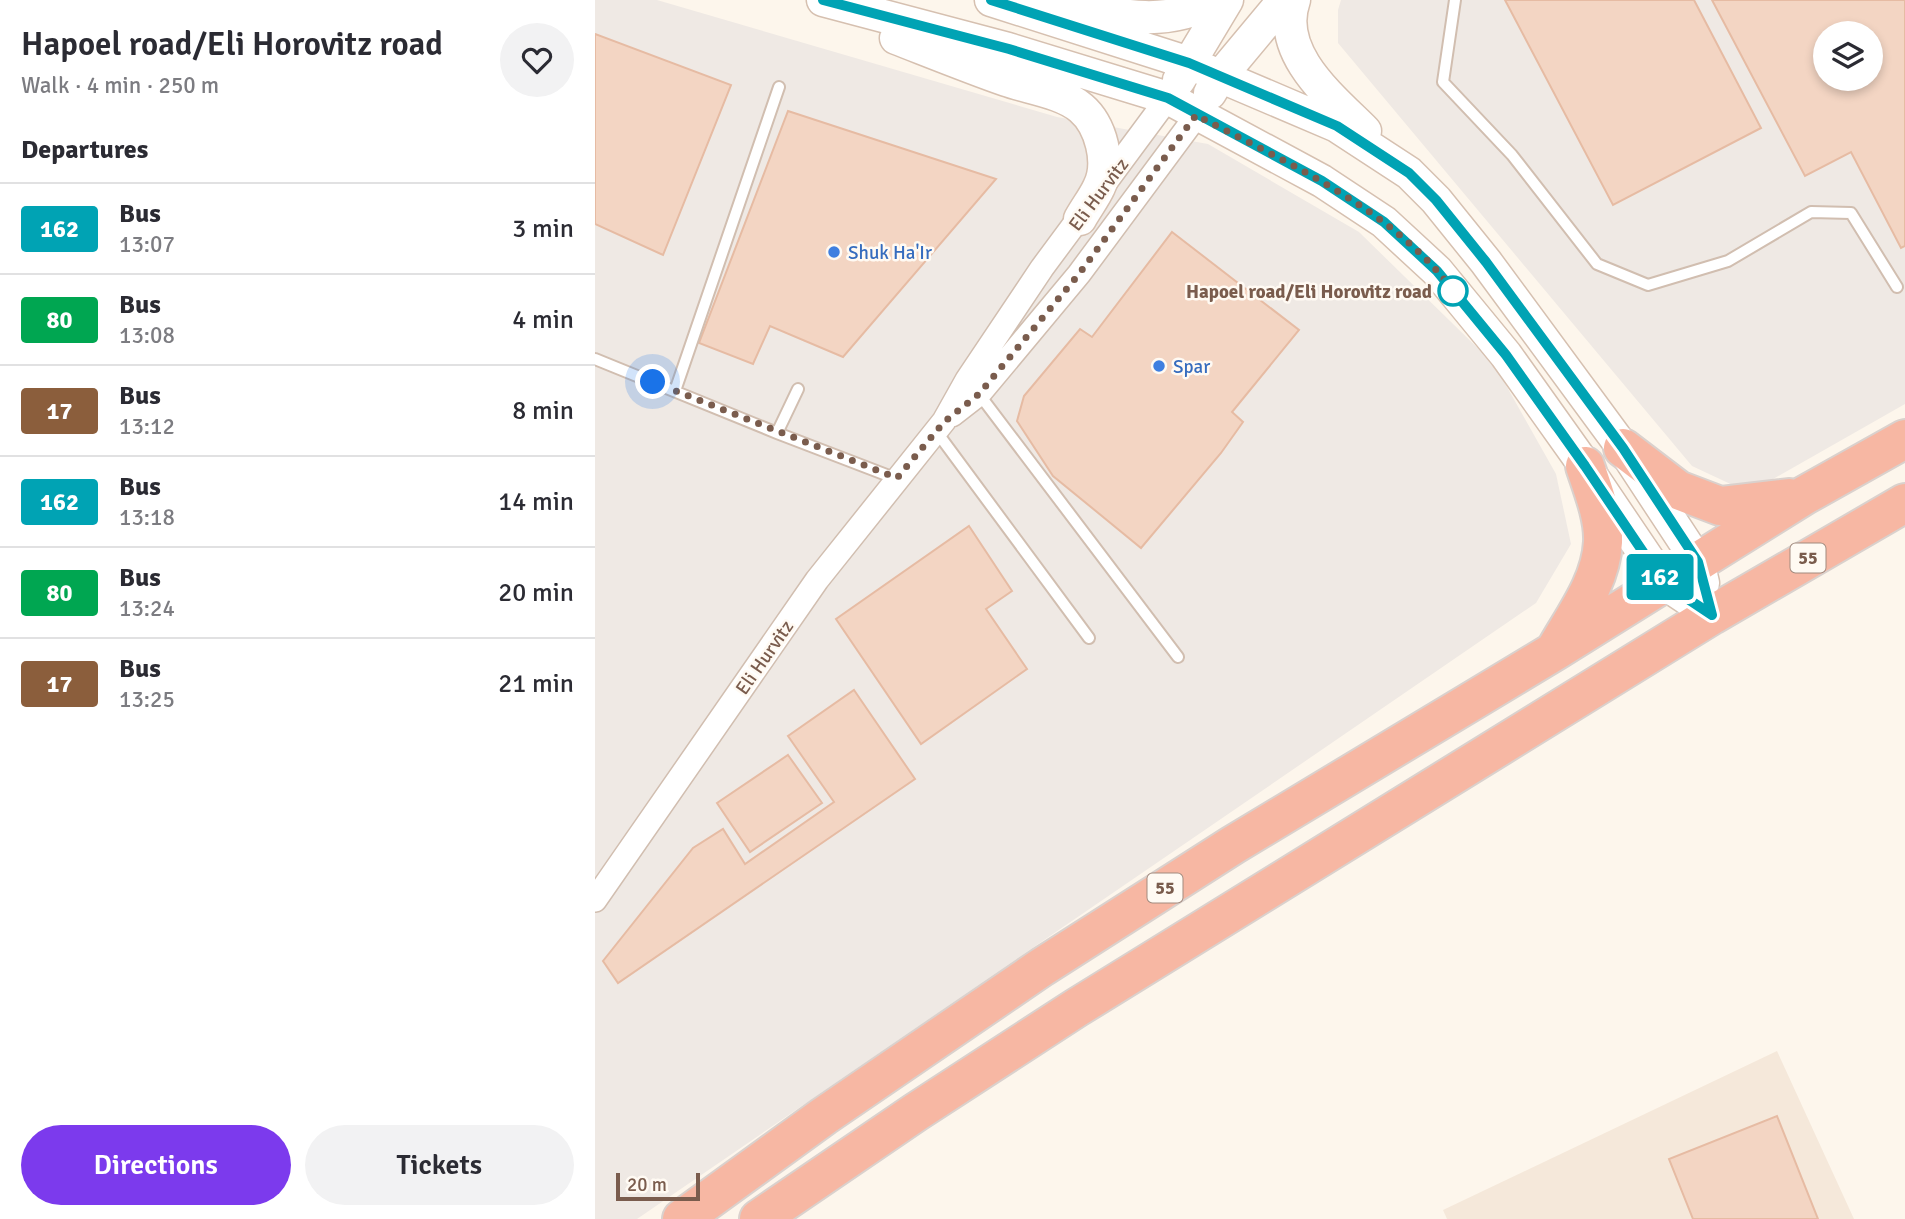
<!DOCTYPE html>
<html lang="en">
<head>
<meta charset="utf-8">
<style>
  :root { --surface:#fff; --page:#f2f2f3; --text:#2b2b33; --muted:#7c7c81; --line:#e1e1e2; --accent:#7c3aed }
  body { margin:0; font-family:Signika,sans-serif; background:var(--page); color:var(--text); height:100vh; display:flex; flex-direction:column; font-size:26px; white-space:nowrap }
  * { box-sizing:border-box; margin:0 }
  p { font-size:23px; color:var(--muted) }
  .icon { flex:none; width:38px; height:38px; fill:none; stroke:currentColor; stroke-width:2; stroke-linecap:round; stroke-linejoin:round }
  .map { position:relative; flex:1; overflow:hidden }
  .side { display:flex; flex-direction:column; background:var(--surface); width:595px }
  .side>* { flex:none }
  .badge { padding:0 14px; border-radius:5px; font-size:24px; line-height:46px }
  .tools { position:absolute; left:1218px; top:21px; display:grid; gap:14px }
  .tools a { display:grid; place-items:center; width:70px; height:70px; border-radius:50%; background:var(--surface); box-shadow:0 4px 10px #0003; font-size:35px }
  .scale { position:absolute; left:21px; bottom:18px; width:84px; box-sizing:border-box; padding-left:7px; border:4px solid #7a5c4d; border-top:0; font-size:19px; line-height:24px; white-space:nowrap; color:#7a5c4d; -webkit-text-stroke:5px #fffaf3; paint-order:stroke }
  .you { position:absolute; width:35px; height:35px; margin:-18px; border:5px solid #fff; border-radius:50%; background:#1a73e8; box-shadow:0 0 0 10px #1a73e833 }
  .map>.badge { position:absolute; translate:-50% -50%; box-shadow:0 0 0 4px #fff }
  h2 { padding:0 21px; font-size:26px; line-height:63px }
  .round { display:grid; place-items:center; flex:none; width:74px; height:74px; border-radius:37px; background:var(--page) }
  .head { display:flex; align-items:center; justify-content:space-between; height:119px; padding:0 21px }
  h1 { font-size:33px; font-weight:600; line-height:52px }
  .action { display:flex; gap:14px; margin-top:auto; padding:14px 21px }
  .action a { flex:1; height:80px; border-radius:42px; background:var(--accent); color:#fff; font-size:28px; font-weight:600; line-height:80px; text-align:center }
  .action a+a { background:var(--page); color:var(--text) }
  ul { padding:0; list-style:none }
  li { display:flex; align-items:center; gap:21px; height:91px; padding:0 21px; border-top:2px solid var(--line) }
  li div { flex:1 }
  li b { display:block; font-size:26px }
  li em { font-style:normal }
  li .badge { min-width:77px; font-weight:700; text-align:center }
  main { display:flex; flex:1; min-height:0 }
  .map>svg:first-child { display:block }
</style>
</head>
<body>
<main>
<section class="side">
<div class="head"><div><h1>Hapoel road/Eli Horovitz road</h1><p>Walk · 4 min · 250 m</p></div><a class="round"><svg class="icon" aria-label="heart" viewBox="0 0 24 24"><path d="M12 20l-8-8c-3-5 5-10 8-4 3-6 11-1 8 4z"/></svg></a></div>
<h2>Departures</h2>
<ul>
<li><span class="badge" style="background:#00a3b4;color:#fff">162</span><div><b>Bus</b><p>13:07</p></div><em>3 min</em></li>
<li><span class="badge" style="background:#00a651;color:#fff">80</span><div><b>Bus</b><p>13:08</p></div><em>4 min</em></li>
<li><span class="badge" style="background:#8b5e3c;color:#fff">17</span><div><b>Bus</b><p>13:12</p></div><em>8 min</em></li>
<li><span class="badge" style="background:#00a3b4;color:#fff">162</span><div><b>Bus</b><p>13:18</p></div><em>14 min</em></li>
<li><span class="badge" style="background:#00a651;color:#fff">80</span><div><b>Bus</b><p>13:24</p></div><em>20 min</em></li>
<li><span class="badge" style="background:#8b5e3c;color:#fff">17</span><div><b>Bus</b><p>13:25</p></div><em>21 min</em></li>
</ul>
<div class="action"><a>Directions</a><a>Tickets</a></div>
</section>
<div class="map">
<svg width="1310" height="1219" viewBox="0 0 1310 1219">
  <rect width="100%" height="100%" fill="#fdf6ec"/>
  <path fill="#f5e8da" d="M1182,1051l77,168h-407l-4,-9z"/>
  <path fill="#efe9e4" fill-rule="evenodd" d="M0,0h62l400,117 151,27 151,88 135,132 62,110 15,70 -35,59 -899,616h-42z
    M746,0h564v404l-132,75 -34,9 -47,-22 -354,-423v-33zM1230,33h46v46h-46z"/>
  <path fill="#f3d5c3" stroke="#e6bba3" stroke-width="2" fill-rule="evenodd" d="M910,0h189l67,128 -148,77z
    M1117,0h193v246l-4,2 -50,-96 -46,24zM1230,33h46v46h-46z
    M0,34l136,51 -68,170 -68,-31z
    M193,111l208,68 -153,178 -73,-31 -17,38 -54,-21z
    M577,232l127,98 -67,82 11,10 -22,31 -80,95 -88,-72 -36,-55 7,-25 56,-67 12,8z
    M374,526l43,65 -26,18 41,60 -106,75 -85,-125z
    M259,690l61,89 -297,204 -15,-22 90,-113 30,-19 22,35 89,-62 -46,-66z
    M193,755l34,48 -72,49 -33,-49z
    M1182,1116l41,103h-125l-24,-60z"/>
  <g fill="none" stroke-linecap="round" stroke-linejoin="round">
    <g stroke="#d1beb0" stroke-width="14">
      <path id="lane" d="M860,0l-12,82 69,73 85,109 51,21 80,-24 83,-49 40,1 46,74
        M0,359l182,74 120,46
        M80,391l104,-304
        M384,394l199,263
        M341,431l153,207
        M182,433l21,-44"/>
    </g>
    <g stroke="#d1beb0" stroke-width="26">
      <path id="street" d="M357,415l27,-21 100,-120 118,-159
        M0,900l222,-320 127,-159 23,-41 75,-112 126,-170"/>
    </g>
    <g stroke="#d6c0b0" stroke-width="35">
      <path id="secondary" d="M228,0l185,49 160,49 154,83 62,41 53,49 69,84 79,111 79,117 48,32
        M396,0l198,63 148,63 72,47 27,27 50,62 137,186 75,114 5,21
        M456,0c60,13 108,31 165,0
        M699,0c-19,53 38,98 71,131
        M301,38c36,14 73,29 110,42 23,8 56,12 75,28 20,17 30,55 18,79 -5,11 -13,21 -19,32
        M584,80l48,-80
        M615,93l9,-15 65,-78"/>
    </g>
    <g stroke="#dad1cd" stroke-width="42">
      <path id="highway" d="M1028,448l55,42 42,16 69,-8
        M962,647c19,-33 44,-66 46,-105 1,-25 -10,-52 -18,-76
        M87,1219l142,-103 218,-149 191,-122 322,-194 250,-156 100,-56
        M164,1219l157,-107 160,-104 636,-393 193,-112"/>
    </g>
    <use href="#lane" stroke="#fff" stroke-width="10"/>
    <use href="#street" stroke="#fff" stroke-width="23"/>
    <use href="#secondary" stroke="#fff" stroke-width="32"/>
    <use href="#highway" stroke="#f7b7a3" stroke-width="38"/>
  </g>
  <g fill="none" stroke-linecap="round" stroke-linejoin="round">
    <g stroke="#fff" stroke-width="16">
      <path id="line" d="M228,0l186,49 159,49 154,83 62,41 53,49 69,84 79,111 79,117 48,32 -14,-53 -75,-114 -137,-186 -50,-62 -27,-27 -72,-47 -148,-63 -198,-63"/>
    </g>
    <use href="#line" stroke="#00a3b4" stroke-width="10"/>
    <path stroke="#7a5c4d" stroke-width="7" stroke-dasharray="0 12.6" d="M58,382l244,96 47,-56 35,-28 100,-120 117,-159c89,47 199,95 257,176"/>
  </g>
  <g fill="#3f7fe0" stroke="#fffaf3" stroke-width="2.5">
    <circle cx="239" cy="252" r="7"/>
    <circle cx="564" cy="366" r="7"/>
  </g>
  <circle fill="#fff" stroke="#00a3b4" stroke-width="3.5" cx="858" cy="291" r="14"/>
  <g text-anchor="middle" stroke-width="5" stroke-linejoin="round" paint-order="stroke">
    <g fill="#fffaf3" stroke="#a28b7f" stroke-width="2">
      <rect x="1195.5" y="543.5" width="35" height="29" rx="5"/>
      <rect x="552.5" y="873.5" width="35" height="29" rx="5"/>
    </g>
    <g font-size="18" font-weight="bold" fill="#7a5c4d">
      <text x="1213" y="564">55</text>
      <text x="570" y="894">55</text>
    </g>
    <g font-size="19" fill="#7a5c4d" stroke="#fffaf3">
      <text transform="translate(503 194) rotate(-53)" y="7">Eli Hurvitz</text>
      <text transform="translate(169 657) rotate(-55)" y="7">Eli Hurvitz</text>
    </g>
    <g font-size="19" fill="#366cbe" stroke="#fffaf3" text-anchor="start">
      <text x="253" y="259">Shuk Ha'Ir</text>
      <text x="578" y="373">Spar</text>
    </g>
    <g font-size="19" font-weight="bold" fill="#7a5c4d" stroke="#fffaf3" text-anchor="end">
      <text x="837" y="298">Hapoel road/Eli Horovitz road</text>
    </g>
  </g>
</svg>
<div class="tools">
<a><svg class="icon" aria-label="layers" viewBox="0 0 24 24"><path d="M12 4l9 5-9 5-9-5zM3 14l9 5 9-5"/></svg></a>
</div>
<div class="scale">20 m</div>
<div class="you" style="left:58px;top:382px"></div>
<b class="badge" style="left:1065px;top:577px;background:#00a3b4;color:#fff">162</b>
</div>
</main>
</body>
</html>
